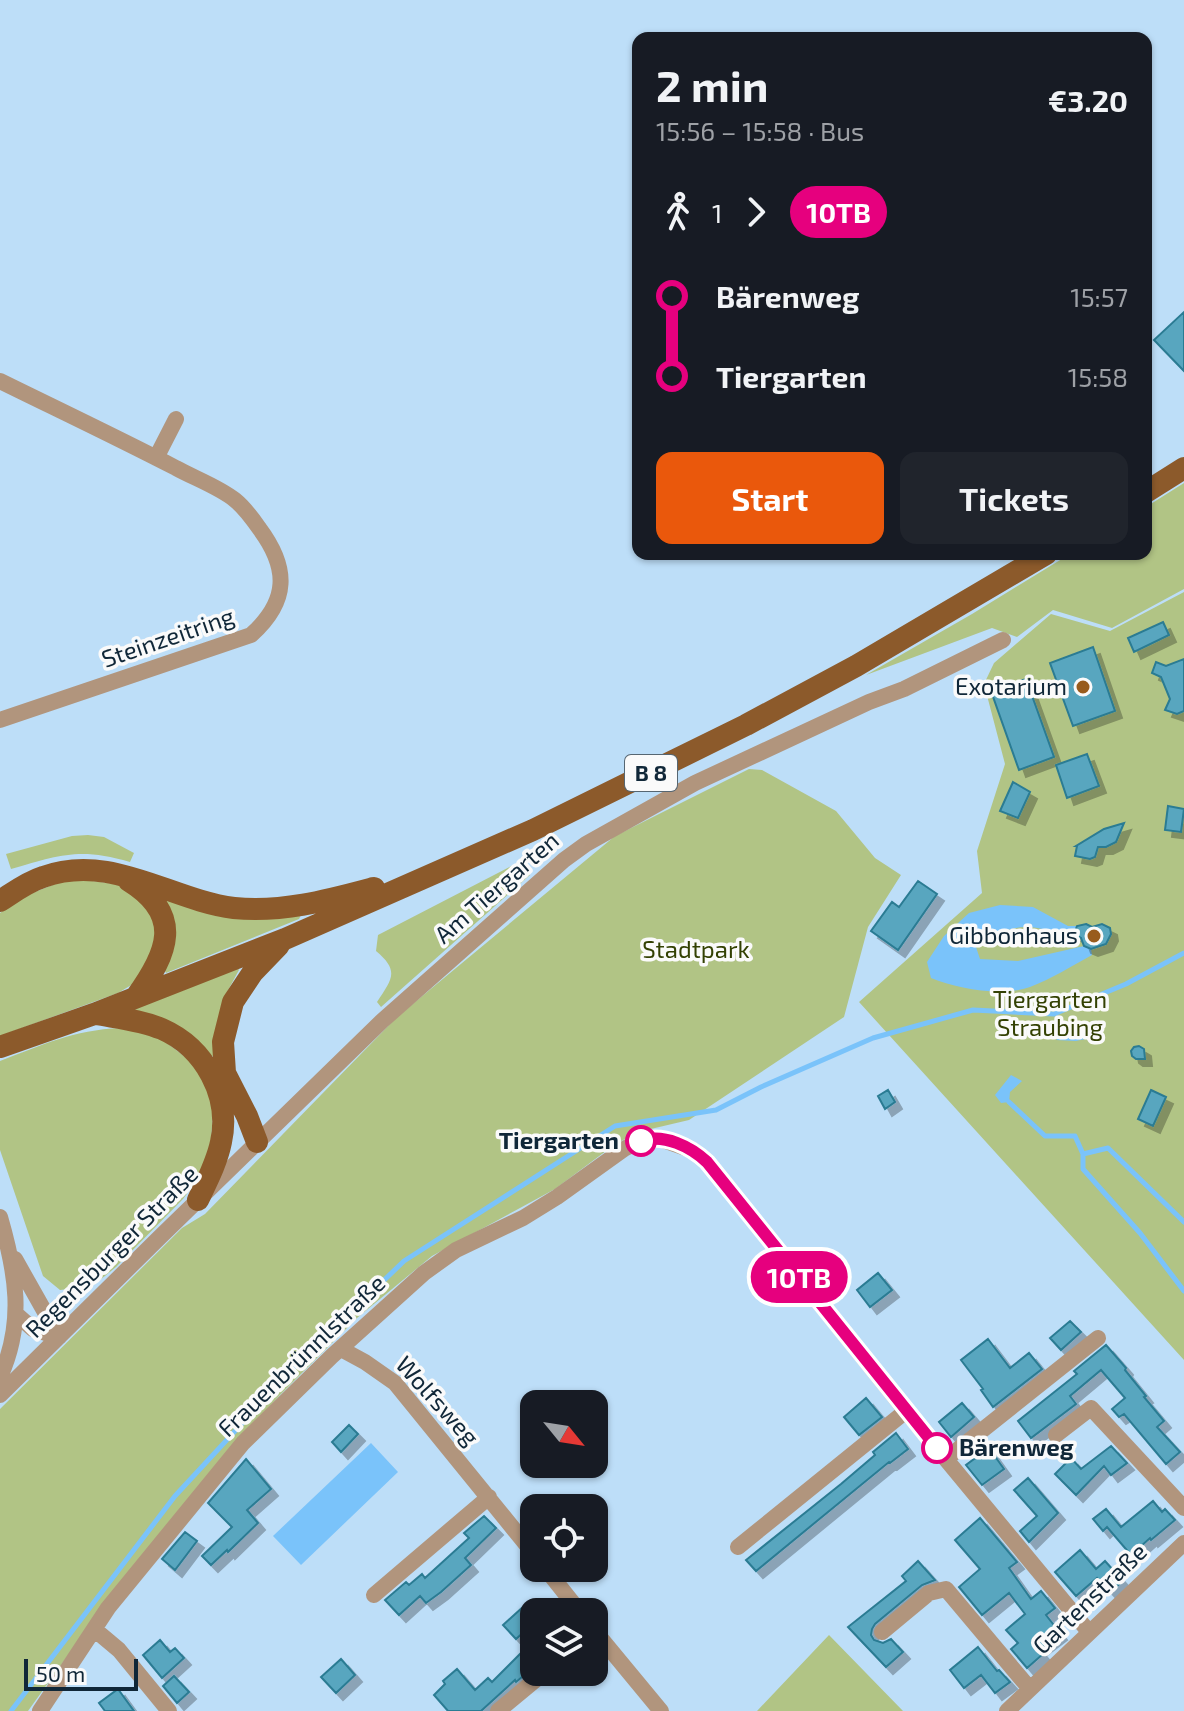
<!DOCTYPE html>
<html lang="en">
<head>
<meta charset="utf-8">
<style>
  :root { --surface:#171b24; --page:#20242c; --text:#f1f3f6; --muted:#9ea1a6; --accent:#ea580c }
  body { margin:0; font-family:"Exo 2",sans-serif; background:var(--page); color:var(--text); height:100vh; display:flex; flex-direction:column; font-size:30px; white-space:nowrap }
  * { box-sizing:border-box; margin:0 }
  p { font-size:26px; color:var(--muted) }
  .icon { flex:none; width:44px; height:44px; fill:none; stroke:currentColor; stroke-width:2; stroke-linecap:round; stroke-linejoin:round }
  .map { position:relative; flex:1; overflow:hidden }
  .panel { position:absolute; left:632px; top:32px; width:520px; height:528px; display:flex; flex-direction:column; background:var(--surface); border-radius:16px; box-shadow:0 2px 6px #0004 }
  .panel>* { flex:none }
  .badge { padding:0 16px; border-radius:26px; font-size:28px; line-height:52px }
  .needle { width:52px; rotate:120deg }
  .controls { position:absolute; left:520px; top:1390px; display:grid; gap:16px }
  .controls a { display:grid; place-items:center; width:88px; height:88px; border-radius:16px; background:var(--surface); box-shadow:0 2px 6px #0004; font-size:40px }
  .scale { position:absolute; left:24px; bottom:20px; width:114px; box-sizing:border-box; padding-left:8px; border:4px solid #102738; border-top:0; font-size:22px; line-height:28px; white-space:nowrap; color:#102738; -webkit-text-stroke:6px #fafafa; paint-order:stroke }
  .map>.badge { position:absolute; translate:-50% -50%; box-shadow:0 0 0 4px #fff }
  .legs { display:flex; align-items:center; gap:12px; height:88px; padding:0 24px; font-size:26px }
  .legs p { margin-inline-start:auto }
  .head { display:flex; align-items:center; justify-content:space-between; height:136px; padding:0 24px }
  h1 { font-size:44px; font-weight:700; line-height:60px }
  .button { display:flex; gap:16px; margin-top:auto; padding:16px 24px }
  .button a { flex:1; height:92px; border-radius:16px; background:var(--accent); color:#fff; font-size:32px; font-weight:700; line-height:92px; text-align:center }
  .button a+a { background:var(--page); color:var(--text) }
  ul { padding:0 24px; list-style:none }
  li { display:flex; align-items:center; gap:28px; height:80px; font-size:30px }
  li i { display:grid; place-items:center; width:12px; height:100%; margin:0 10px; background:currentColor }
  li i::after { content:''; width:20px; height:20px; margin:-10px; border:6px solid; border-radius:50%; background:var(--surface) }
  li p { margin-inline-start:auto }
  li:first-child i { background:linear-gradient(#0000 50%,currentColor 0) }
  li:last-child i { background:linear-gradient(currentColor 50%,#0000 0) }
  .map>svg:first-child { display:block }
</style>
</head>
<body>
<div class="map">
<svg width="1184" height="1711" viewBox="0 0 1184 1711">
  <defs>
    <filter id="shadow"><feDropShadow dx="7" dy="7" stdDeviation="0" flood-color="#0004"/></filter>
  </defs>
  <rect width="100%" height="100%" fill="#bddef8"/>
  <path fill="#b1c485" d="M1184,483v106l-72,39 -59,-18 -36,27 -25,-9 -126,47 106,-61 98,-60h76v-47z
    M1184,592v768l-325,-358 123,-109 -5,-42 28,-87 -21,-80 10,-21 57,-49 59,17z
    M749,769l13,1 74,41 39,47 26,17 -33,52 -24,90 -155,103 -51,12 -24,13 -59,44 -123,67 -75,62 -78,78 -68,75 -107,134 -76,106h-28v-302l182,-181 23,-14 192,-197 218,-181z
    M88,835l16,2 30,16 -4,9c-50,-15 -71,-7 -119,7l-5,-15 66,-18z
    M523,860l7,15 -149,132 -4,-5c15,-23 23,-31 -1,-51l2,-16z
    M70,878l53,7 31,30 2,34 -23,35 -15,9 -118,43v-123l15,-13z
    M166,898l135,17 -2,4 -133,54 -2,-4z
    M237,967l2,3 -12,22 -14,64 -2,1 -76,-46 1,-4z
    M120,1028l24,3 19,9 34,26 16,38 -2,43 -16,36 -12,16 -67,68 -16,13 -14,7 -26,3 -17,-14 -43,-126v-89c42,-16 74,-31 120,-33z
    M829,1635l74,76h-146z"/>
  <path fill="#7ac3fa" d="M1000,905l33,2 35,19h9l-3,8c-13,2 -20,-2 -32,-5 -27,-6 -44,3 -66,18l4,12 38,2 66,-15 7,3 1,6c-20,11 -41,24 -62,32 -28,10 -72,2 -99,-9l-4,-16 17,-26 25,-23z
    M1085,1024l5,14 -14,3 -20,-1 7,-4 5,-9z
    M1011,1075l11,6 -12,11 -1,10 -8,1 -6,-8z
    M371,1443l27,29 -97,93 -28,-29z"/>
  <g fill="none" stroke-linecap="round" stroke-linejoin="round">
    <path stroke="#7ac3fa" stroke-width="5" d="M1009,1102l36,34h30l8,18v15l57,64 44,58
      M1083,1154l25,-6 76,74
      M11,1711l164,-215 122,-132 107,-103 211,-135 101,-16 45,-23 112,-49 100,-28 81,4 72,-30 58,-31"/>
  </g>
  <path fill="#59a6bf" stroke="#2b7b93" stroke-width="2" filter="url(#shadow)" d="M1184,312v59l-30,-31z
    M1163,622l6,13 -35,17 -6,-14z
    M1093,647l22,64 -42,15 -23,-63z
    M1184,659v52l-7,3 -12,-4 5,-11 -9,-22 -9,-4 4,-11 10,4z
    M1026,679l28,78 -35,13 -28,-79z
    M1087,754l12,32 -32,12 -11,-33z
    M1013,782l17,10 -12,26 -18,-7z
    M1168,806l16,3 -3,23 -16,-2z
    M1124,823l-8,19 -10,5h-8l-3,10 -5,2 -15,-3 2,-10h-1l28,-17z
    M918,881l19,13 -39,56 -27,-19 21,-29 7,5z
    M1086,924l6,3 10,-3 8,4 1,6 -5,10 -15,5 -7,-3 -3,-8 -7,-4 3,-8z
    M1139,1046l5,3 1,10h-9l-4,-3 -1,-5 3,-4z
    M888,1090l7,12 -10,7 -7,-13z
    M1151,1090l15,7 -13,29 -15,-7z
    M878,1273l14,17 -22,17 -13,-17z
    M1070,1321l11,11 -20,18 -11,-12z
    M988,1339l22,29 19,-15 13,16 -49,38 -12,-17 2,-1 -22,-29z
    M1106,1345l20,23 -1,2 21,26 -2,1 20,24 -7,6 23,25 -14,12 -42,-50 -5,3 -7,-8 13,-11 -24,-28 -31,26 6,8 -45,34 -13,-17 59,-47 -3,-3z
    M866,1398l16,19 -23,18 -15,-18z
    M962,1403l12,14 -23,20 -12,-15z
    M349,1425l9,9 -17,18 -9,-10z
    M896,1433l12,16 -18,14 -1,-1 -133,109 -10,-11 95,-76 34,-29 -2,-3z
    M1111,1446l16,17 -16,12 -7,-9 -28,29 -21,-21 16,-16 10,11z
    M989,1448l15,21 -22,16 -16,-20z
    M246,1459l25,30 -24,21 11,13 -30,29 -1,-2 -16,15 -9,-9 30,-29 -24,-24z
    M1028,1478l30,35 -29,29 -9,-11 17,-15 -23,-26z
    M1153,1501l9,11 3,-3 10,11 -24,20 -1,-2 -19,17 -24,-28 -4,4 -10,-12 13,-10 15,18z
    M484,1516l12,12 -31,30 6,7 -30,27 -15,11 -6,-7 -21,19 -14,-15 21,-18 3,3 13,-11 3,4 44,-40 -5,-5z
    M980,1518l37,44 -8,6 22,31 10,-8 14,17 -9,7 14,18 -21,16 4,5 -16,14 -16,-19 7,-6 -12,-13 19,-16 -16,-21 -27,22 -23,-28 21,-18 -25,-29z
    M185,1532l12,9 -22,29 -13,-11z
    M1080,1550l16,19 9,-8 18,20 -13,11 -13,-14 -21,18 -21,-24z
    M918,1561l17,19 -13,5 -47,39 -3,5 -1,6 3,5 9,3 8,-4 12,13 -17,15 -38,-40 58,-46 -4,-5z
    M523,1607l11,12v4l-18,16 -13,-14z
    M160,1640l10,12 5,-4 9,10 -22,20 -19,-23z
    M978,1647l19,24 2,-1 11,12 -15,11 -14,-18 -17,13 -14,-18z
    M525,1649l9,9v9l-18,15 -1,-2 -34,31h-33l-14,-16 11,-11 -2,-3 14,-12 18,21 13,-12 4,4z
    M341,1659l14,16 -19,18 -15,-16z
    M174,1676l15,16 -12,11 -14,-17z
    M118,1689l16,22h-29l-6,-8z"/>
  <g fill="none" stroke-linecap="round" stroke-linejoin="round">
    <path stroke="#b1957d" stroke-width="16" d="M0,381c59,29 118,57 176,87 18,10 43,19 59,32 10,8 17,18 24,28 30,40 30,73 -8,107l-251,85
      M156,458l20,-39
      M0,1217c16,55 25,105 0,160
      M15,1259l44,78
      M16,1314l17,15 26,8
      M341,1349l24,13 30,21 139,171
      M0,1395l160,-158 222,-216 182,-161 22,-16 109,-61 174,-81 35,-13 99,-49
      M1056,1435l35,-27 93,100
      M946,1459l152,-121
      M738,1547l168,-136
      M545,1568l35,44
      M374,1595l115,-98
      M94,1629l25,21 50,61
      M594,1630l67,81
      M882,1632l47,-39 17,-4 84,100
      M40,1711l68,-103 135,-165 89,-87 92,-83 32,-23 67,-32 34,-21 67,-48 13,-7 12,-4 14,2 31,11 13,11 199,249 183,221
      M498,1711l47,-39
      M1007,1711l177,-168"/>
    <path stroke="#8c5a2b" stroke-width="22" d="M1146,492l38,-24
      M129,881c55,34 39,72 7,116
      M0,901c14,-9 27,-19 43,-24 67,-25 127,23 191,31 48,5 95,-8 140,-20
      M96,1014c22,4 45,6 66,15 43,19 69,67 59,113 -4,20 -14,39 -23,58
      M0,1047l94,-33 191,-75 248,-109 213,-105 110,-59 190,-112
      M257,1142l-10,-26 -22,-43 -2,-31 10,-40 20,-30 26,-27"/>
  </g>
  <g fill="none" stroke-linecap="round" stroke-linejoin="round">
    <g stroke="#fff" stroke-width="18">
      <path id="line-1" d="M641,1141c23,-8 50,6 66,21l230,286"/>
    </g>
    <use href="#line-1" stroke="#e6007e" stroke-width="12"/>
  </g>
  <g fill="#985c1d" stroke="#fafafa" stroke-width="3">
    <circle cx="1083" cy="687" r="8"/>
    <circle cx="1094" cy="936" r="8"/>
  </g>
  <g fill="#fff" stroke="#e6007e" stroke-width="4">
    <circle cx="641" cy="1141" r="14"/>
    <circle cx="937" cy="1448" r="14"/>
  </g>
  <g text-anchor="middle" stroke-width="7" stroke-linejoin="round" paint-order="stroke">
    <rect fill="#fafafa" stroke="#566672" stroke-width="2" x="625" y="755" width="52" height="36" rx="6"/>
    <g font-size="22" font-weight="bold" fill="#102738">
      <text x="651" y="781">B 8</text>
    </g>
    <g font-size="24" fill="#102738" stroke="#fafafa">
      <text transform="translate(168 638) rotate(-19)" y="8">Steinzeitring</text>
      <text transform="translate(497 888) rotate(-41)" y="8">Am Tiergarten</text>
      <text transform="translate(112 1252) rotate(-45)" y="8">Regensburger Straße</text>
      <text transform="translate(302 1356) rotate(-44)" y="8">Frauenbrünnlstraße</text>
      <text transform="translate(437 1401) rotate(48)" y="8">Wolfsweg</text>
      <text transform="translate(1090 1599) rotate(-44)" y="8">Gartenstraße</text>
    </g>
    <g font-size="24" fill="#102738" stroke="#fafafa" text-anchor="end">
      <text x="1067" y="695">Exotarium</text>
      <text x="1078" y="944">Gibbonhaus</text>
    </g>
    <g font-size="24" fill="#334103" stroke="#fafafa">
      <text x="696" y="958">Stadtpark</text>
      <text x="1050" y="1008">Tiergarten<tspan x="1050" dy="28">Straubing</tspan></text>
    </g>
    <g font-size="24" font-weight="bold" fill="#102738" stroke="#fafafa" text-anchor="end">
      <text x="619" y="1149">Tiergarten</text>
      <text x="959" y="1456" text-anchor="start">Bärenweg</text>
    </g>
  </g>
</svg>
<div class="controls">
<a><svg class="needle" viewBox="-14 -14 28 28"><path d="M0-13l5 13h-10z" fill="#e53935"/><path d="M0 13l5-13h-10z" fill="#9ea1a6"/></svg></a>
<a><svg class="icon" aria-label="locate" viewBox="0 0 24 24"><circle cx="12" cy="12" r="6"/><path d="M12 2v4M12 18v4M2 12h4M18 12h4"/></svg></a>
<a><svg class="icon" aria-label="layers" viewBox="0 0 24 24"><path d="M12 4l9 5-9 5-9-5zM3 14l9 5 9-5"/></svg></a>
</div>
<div class="scale">50 m</div>
<b class="badge" style="left:799px;top:1277px;background:#e6007e;color:#fff">10TB</b>
<section class="panel">
<div class="head"><div><h1>2 min</h1><p>15:56 – 15:58 · Bus</p></div><b>€3.20</b></div>
<div class="legs"><svg class="icon" aria-label="walk" viewBox="0 0 24 24"><circle cx="13" cy="4" r="2"/><path d="M13 8l-2 6 4 7M11 14l-3 7M7 12l3-4h3l4 4"/></svg>1<svg class="icon" aria-label="forward" viewBox="0 0 24 24"><path d="M9 5l7 7-7 7"/></svg><b class="badge" style="background:#e6007e;color:#fff">10TB</b></div>
<ul>
<li><i style="color:#e6007e"></i><b>Bärenweg</b><p>15:57</p></li>
<li><i style="color:#e6007e"></i><b>Tiergarten</b><p>15:58</p></li>
</ul>
<div class="button"><a>Start</a><a>Tickets</a></div>
</section>
</div>
</body>
</html>
